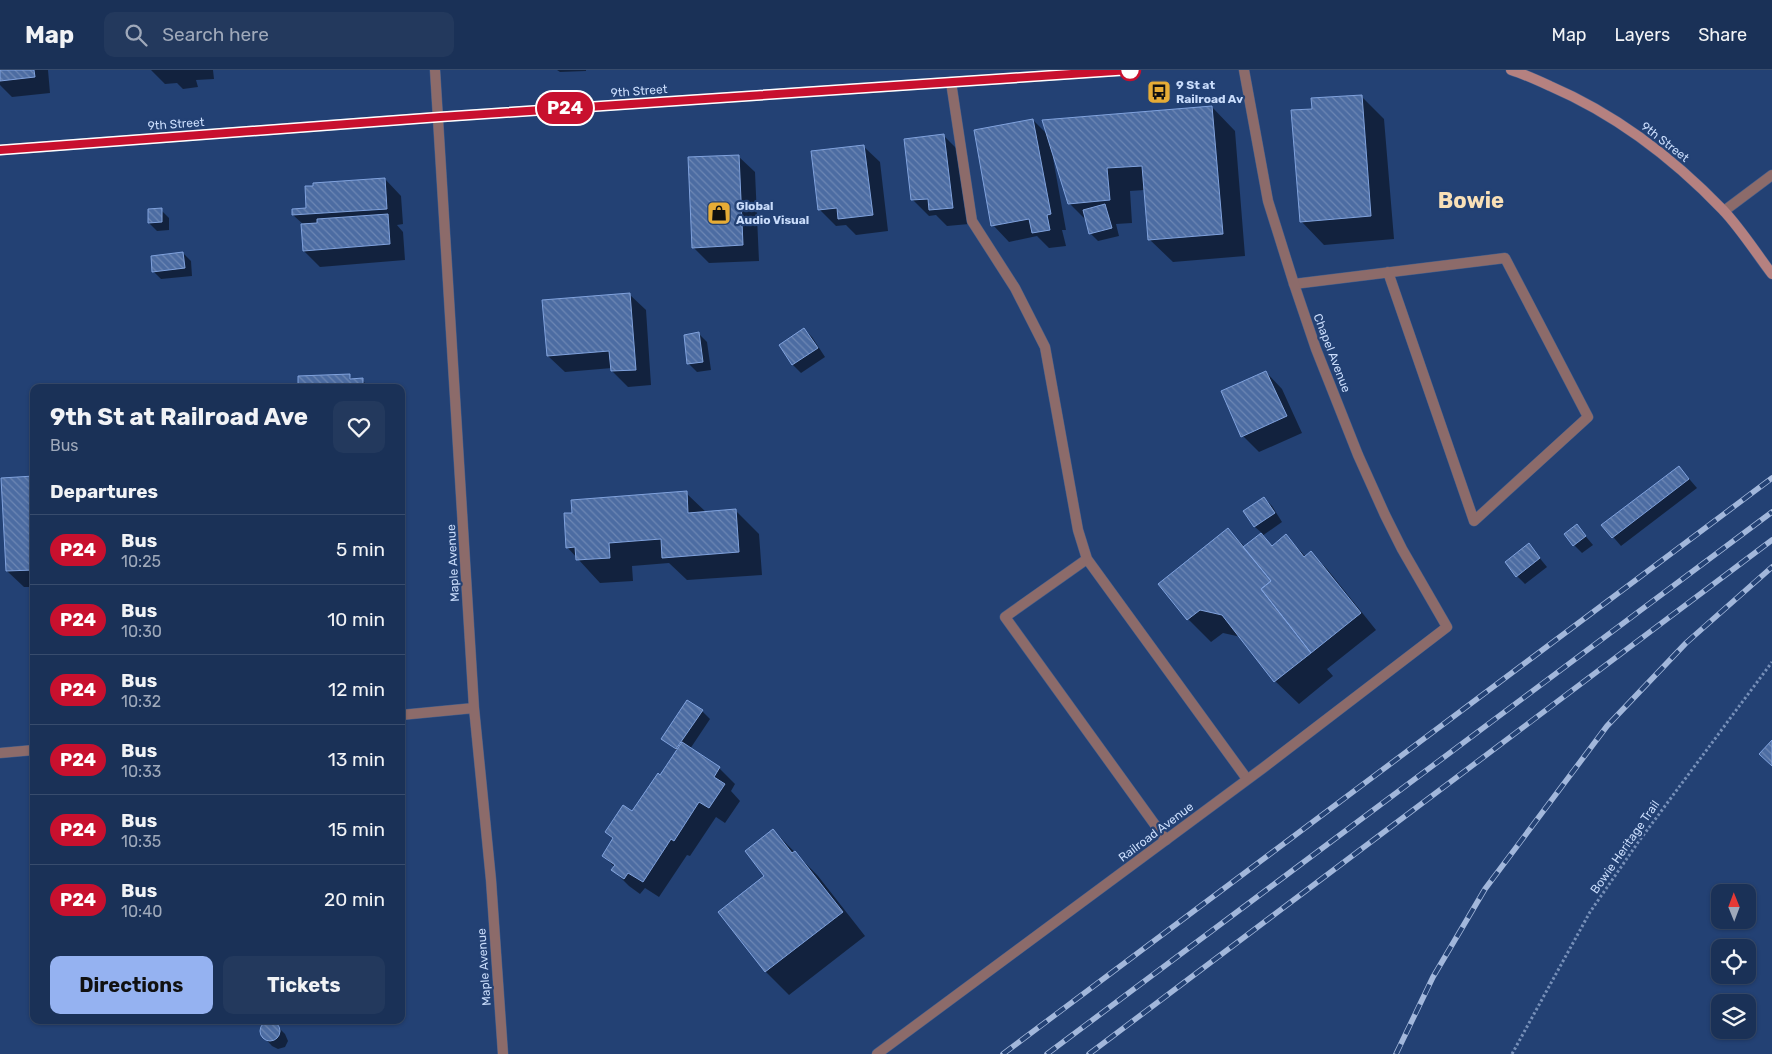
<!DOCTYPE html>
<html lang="en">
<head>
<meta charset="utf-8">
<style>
  :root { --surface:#1a3157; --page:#23395d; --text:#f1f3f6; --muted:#9fa9ba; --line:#384c6d; --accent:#95b2f1 }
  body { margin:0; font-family:Rubik,sans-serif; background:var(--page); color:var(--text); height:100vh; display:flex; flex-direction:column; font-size:19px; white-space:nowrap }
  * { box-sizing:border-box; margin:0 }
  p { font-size:16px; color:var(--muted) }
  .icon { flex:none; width:28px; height:28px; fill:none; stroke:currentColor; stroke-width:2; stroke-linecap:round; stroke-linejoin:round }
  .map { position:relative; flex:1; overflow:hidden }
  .details { position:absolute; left:30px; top:314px; width:375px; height:640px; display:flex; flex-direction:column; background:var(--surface); border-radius:10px; box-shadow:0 1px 4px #0004,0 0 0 1px var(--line) }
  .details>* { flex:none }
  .badge { padding:0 10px; border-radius:16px; font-size:18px; line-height:32px }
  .needle { width:32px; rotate:359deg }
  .fabs { position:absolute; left:1711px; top:814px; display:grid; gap:10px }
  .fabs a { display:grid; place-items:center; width:45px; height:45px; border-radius:10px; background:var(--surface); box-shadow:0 1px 4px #0004,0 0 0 1px var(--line); font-size:25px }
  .map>.badge { position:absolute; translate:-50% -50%; box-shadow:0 0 0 2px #fff }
  h2 { padding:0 20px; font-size:19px; line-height:45px }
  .round { display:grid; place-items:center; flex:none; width:52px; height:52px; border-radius:10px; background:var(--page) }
  .headline { display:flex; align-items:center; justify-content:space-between; height:85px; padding:0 20px }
  h1 { font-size:24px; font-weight:700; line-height:38px }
  .action { display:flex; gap:10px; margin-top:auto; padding:10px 20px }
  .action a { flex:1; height:58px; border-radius:10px; background:var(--accent); color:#111; font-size:20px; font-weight:700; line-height:58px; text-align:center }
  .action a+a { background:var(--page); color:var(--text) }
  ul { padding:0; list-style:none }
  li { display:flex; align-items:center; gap:15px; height:70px; padding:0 20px; border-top:1px solid var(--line) }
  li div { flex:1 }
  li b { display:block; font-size:19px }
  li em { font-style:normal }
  li .badge { min-width:55px; font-weight:700; text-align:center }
  header { display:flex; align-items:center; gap:30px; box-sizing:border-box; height:70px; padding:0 25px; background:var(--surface); border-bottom:1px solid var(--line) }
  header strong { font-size:24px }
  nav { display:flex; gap:28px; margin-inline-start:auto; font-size:18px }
  .search { width:350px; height:45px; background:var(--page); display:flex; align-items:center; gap:12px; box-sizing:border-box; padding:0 18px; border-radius:10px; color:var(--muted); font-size:19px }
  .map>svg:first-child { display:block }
</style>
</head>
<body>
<header>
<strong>Map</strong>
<div class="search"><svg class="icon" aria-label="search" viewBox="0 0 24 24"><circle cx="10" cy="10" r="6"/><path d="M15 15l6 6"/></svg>Search here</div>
<nav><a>Map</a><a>Layers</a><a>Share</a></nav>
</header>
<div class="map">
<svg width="1772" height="984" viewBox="0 0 1772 984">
  <defs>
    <pattern id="building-back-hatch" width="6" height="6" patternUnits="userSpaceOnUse" patternTransform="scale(1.25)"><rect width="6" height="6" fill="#4c6ca2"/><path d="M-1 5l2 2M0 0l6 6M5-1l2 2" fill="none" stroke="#6d87b4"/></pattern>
  </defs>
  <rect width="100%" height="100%" fill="#234174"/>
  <path fill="#0007" d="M0,0h48l2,23 -38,4 -12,-12z
    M151,0h62l1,9 -18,1 2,7 -15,2 -6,-6 -12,1z
    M557,0h29v1l-26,1z
    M1361,26l23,23 10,120 -70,6 -23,-24 13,-111z
    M1212,37l23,24 10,125 -72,6 -24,-23 -4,-49 -15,1 2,32 -16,1 3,12 -21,5 -8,-8 -3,-12 -18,-18 -14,-45h-2l13,72h-4l4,16 -17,2 -12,-12 -28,6 -16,-17 40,-105 15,15z
    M944,66l16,16 9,72 -22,2 -11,-11 -7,1 -16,-16z
    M863,76l17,16 8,69 -32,4 -10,-10 -10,1 -16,-16z
    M738,86l17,16 4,89 -50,2 -16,-16z
    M385,109l16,17 2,28 -6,1 6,7 2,28 -85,7 -16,-16v-26l-11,-10z
    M161,140l8,8v12l-12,1 -8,-8z
    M183,183l8,8 1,15 -31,3 -8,-8z
    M629,224l17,16 5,75 -23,2 -16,-16v-3l-47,4 -17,-16 -4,-55z
    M804,259l8,8 13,20 -24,16 -8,-8 -12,-19z
    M699,264l8,8 4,28 -14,2 -8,-8 -4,-28z
    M1266,302l16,17 20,44 -43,19 -16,-16z
    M349,306l4,4h9l8,8h-71z
    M1679,397l18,21 -76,58 -18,-21z
    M34,407v110h-10l-17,-16z
    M686,423l21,20 29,-2 23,23 3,41 -75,5 -18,-17 -37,3 1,15 -33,2 -33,-36z
    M1264,428l8,8 10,16 -20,14 11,11 13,-11 20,21 5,-4 16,16 49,61 -49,39 6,7 -34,28 -24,-23 -34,-44 -18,-4 -12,9 -23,-23 40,-89 17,17 18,-13 -8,-7 -10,-16z
    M1577,456l16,19 -11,8 -8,-8z
    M1529,475l18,22 -22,17 -8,-8z
    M702,641l8,8 -20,30 29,19 16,16 -4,7 9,10 -15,22 -9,-6 -26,39 -3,-1 -28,42 -14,-9 -5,6 -11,-8 -16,-16 2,-3 -12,-11 11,-16 -8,-8 27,-19 27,-36 17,-26 -14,-12z
    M773,760l45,46 47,60 -76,59 -23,-23v-96z
    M274,950h15l-11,4z
    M271,953l6,3 8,8 3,7 -3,6 -7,2 -6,-3 -8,-9 -3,-6 4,-6z"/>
  <path fill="url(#building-back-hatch)" stroke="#80a2dd" d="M0,0h34l1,7 -35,4z
    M1362,25l9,121 -71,6 -9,-112 21,-1 -1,-11z
    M1212,36l11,128 -75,6 -6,-74 -35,2 3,32 -42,4 -26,-84z
    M1033,49l18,95 -4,1 3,15 -18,3 -3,-14 -38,7 -17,-96z
    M944,64l9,74 -24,2 -1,-11 -17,1 -7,-61z
    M864,75l9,70 -35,4 -1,-11 -19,2 -7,-59z
    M739,85l4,90 -51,3 -4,-91z
    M385,108l2,31 -95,6v-6l14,-1 -1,-22h8v-3z
    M1105,134l7,24 -23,6 -6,-24z
    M162,138v14l-14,1v-14z
    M388,144l2,30 -87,7 -2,-27 16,-1v-4z
    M183,182l2,16 -33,4 -1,-16z
    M630,223l6,77 -25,1 -2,-20 -62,5 -5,-56z
    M804,258l14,20 -26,17 -13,-20z
    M699,262l4,30 -16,2 -3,-29z
    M1266,301l21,45 -46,21 -20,-46z
    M350,304v5l13,-1v10h-65v-12z
    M1679,396l10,13 -77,59 -11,-13z
    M34,406v94l-28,1 -5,-93z
    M687,421l1,22 48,-4 3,43 -77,6 -1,-19 -52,4 1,15 -34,2 -1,-13 -9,1 -2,-35h8l-1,-13z
    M1264,427l11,16 -21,14 -11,-16z
    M1577,454l9,12 -13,10 -9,-12z
    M1228,458l43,53 -10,8 50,64 -37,29 -52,-67 -22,-5 -13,10 -29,-36z
    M1261,463l11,13 14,-12 18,23 7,-6 50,62 -50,40 -50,-64 10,-8 -28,-34z
    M1529,473l11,15 -24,19 -11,-15z
    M687,630l16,10 -27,39 -15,-10z
    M1772,670v26l-13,-12z
    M682,672l38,25 -6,10 11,7 -16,24 -10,-6 -25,39 -3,-2 -28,43 -15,-9 -4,6 -13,-9 4,-5 -13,-9 11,-18 -8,-6 18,-27 9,6 26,-38 2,2z
    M773,759l19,24 3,-2 48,61 -78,60 -47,-60 46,-36 -19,-25z
    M260 961a10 10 0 1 1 20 0a10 10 0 1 1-20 0Z"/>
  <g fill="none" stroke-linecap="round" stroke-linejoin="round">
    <g stroke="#415d8c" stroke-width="11">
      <path id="service" d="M951,12l21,139 43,67 30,59 33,183 9,29
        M1294,214l211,-26 83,159 -114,104 -86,-249
        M1166,770l-161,-223 82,-58 160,220"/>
    </g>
    <g stroke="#415d8c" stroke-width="11">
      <path id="minor" d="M435,0l39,638 17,172 12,174
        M401,645l73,-7
        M0,683l34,-3
        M877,984l386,-286 184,-141 -45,-78 -17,-34 -27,-60 -42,-106 -22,-65 -26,-83 -24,-131"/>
    </g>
    <g stroke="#415d8c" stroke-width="11">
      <path id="tertiary" d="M1724,141l48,-36"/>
    </g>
    <g stroke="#415d8c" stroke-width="11">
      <path id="secondary" d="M1511,0c13,4 26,10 39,16 65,28 124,73 173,124 18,19 33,43 49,64
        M0,80l439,-33 692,-47"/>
    </g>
    <path stroke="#7790b9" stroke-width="3" stroke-dasharray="2.5 2.5" stroke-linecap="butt" d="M1512,984l78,-142 49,-71 133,-179"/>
    <use href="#service" stroke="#8c6b6a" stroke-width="10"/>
    <use href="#minor" stroke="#8c6b6a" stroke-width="10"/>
    <use href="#tertiary" stroke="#8c6b6a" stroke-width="10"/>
    <use href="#secondary" stroke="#b58180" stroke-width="10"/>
    <g stroke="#a2b7db" stroke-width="5.5">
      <path id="rail" d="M1003,984l769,-576
        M1047,984l725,-542
        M1089,984l683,-514
        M1396,984l37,-77 52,-88 122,-163 79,-83 86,-76"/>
    </g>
    <use href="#rail" stroke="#234174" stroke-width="4" stroke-dasharray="11" stroke-linecap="butt"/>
  </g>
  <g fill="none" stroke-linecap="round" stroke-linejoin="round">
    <g stroke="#fff" stroke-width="11">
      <path id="line" d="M0,80l440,-33 690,-47"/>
    </g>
    <use href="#line" stroke="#c8102e" stroke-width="8"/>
  </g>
  <defs>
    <g id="bus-square" transform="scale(1.25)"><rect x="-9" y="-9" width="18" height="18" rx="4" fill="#e6ac36" stroke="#234174"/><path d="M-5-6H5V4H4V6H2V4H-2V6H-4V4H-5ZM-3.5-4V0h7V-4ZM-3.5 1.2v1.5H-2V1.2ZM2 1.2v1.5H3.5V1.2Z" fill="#111"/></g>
    <g id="shop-square" transform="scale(1.25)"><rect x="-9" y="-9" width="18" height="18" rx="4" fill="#e6ac36" stroke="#234174"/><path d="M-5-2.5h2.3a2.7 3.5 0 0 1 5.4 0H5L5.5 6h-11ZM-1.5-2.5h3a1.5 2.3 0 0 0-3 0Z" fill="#111"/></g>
  </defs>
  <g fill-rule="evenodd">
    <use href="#bus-square" x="1159" y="22"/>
    <use href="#shop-square" x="719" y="143"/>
  </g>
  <circle fill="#fff" stroke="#c8102e" stroke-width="2.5" cx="1130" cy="0" r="10"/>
  <g text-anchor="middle" stroke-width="4.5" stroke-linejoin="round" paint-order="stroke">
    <g font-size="12" font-weight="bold" fill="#c9dcfb" stroke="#234174" text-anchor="start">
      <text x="1176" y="19">9 St at<tspan x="1176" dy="14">Railroad Av</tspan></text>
      <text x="736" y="140">Global<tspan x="736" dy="14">Audio Visual</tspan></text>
    </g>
    <g font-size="12" fill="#c9dcfb" stroke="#234174">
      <text transform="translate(639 21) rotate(-4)" y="4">9th Street</text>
      <text transform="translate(176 54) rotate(-4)" y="4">9th Street</text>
      <text transform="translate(1665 72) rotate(38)" y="4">9th Street</text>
      <text transform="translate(1332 283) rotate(69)" y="4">Chapel Avenue</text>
      <text transform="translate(453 493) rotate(-93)" y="4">Maple Avenue</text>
      <text transform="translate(1156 762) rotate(-37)" y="4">Railroad Avenue</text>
      <text transform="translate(1625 777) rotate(-55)" y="4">Bowie Heritage Trail</text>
      <text transform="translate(484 897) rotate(-94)" y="4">Maple Avenue</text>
    </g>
    <g font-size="22" font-weight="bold" fill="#f9e0b7" stroke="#234174">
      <text x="1471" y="138">Bowie</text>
    </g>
  </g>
</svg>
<div class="fabs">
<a><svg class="needle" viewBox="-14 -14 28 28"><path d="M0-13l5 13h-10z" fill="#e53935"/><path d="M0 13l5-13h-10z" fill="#9fa9ba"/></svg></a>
<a><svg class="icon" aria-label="locate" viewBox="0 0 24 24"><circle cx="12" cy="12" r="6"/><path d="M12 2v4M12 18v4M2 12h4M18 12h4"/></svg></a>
<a><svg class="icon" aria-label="layers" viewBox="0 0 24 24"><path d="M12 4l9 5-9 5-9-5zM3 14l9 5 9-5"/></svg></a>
</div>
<b class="badge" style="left:565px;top:38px;background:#c8102e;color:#fff">P24</b>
<section class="details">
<div class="headline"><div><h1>9th St at Railroad Ave</h1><p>Bus</p></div><a class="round"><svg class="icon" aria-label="heart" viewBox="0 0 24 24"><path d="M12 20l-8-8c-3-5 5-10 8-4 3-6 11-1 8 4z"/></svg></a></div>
<h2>Departures</h2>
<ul>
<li><span class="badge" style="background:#c8102e;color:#fff">P24</span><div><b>Bus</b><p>10:25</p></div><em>5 min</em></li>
<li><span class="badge" style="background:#c8102e;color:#fff">P24</span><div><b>Bus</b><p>10:30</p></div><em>10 min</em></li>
<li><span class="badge" style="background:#c8102e;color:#fff">P24</span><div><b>Bus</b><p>10:32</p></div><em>12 min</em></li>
<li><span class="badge" style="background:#c8102e;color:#fff">P24</span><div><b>Bus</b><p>10:33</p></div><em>13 min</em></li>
<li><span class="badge" style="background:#c8102e;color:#fff">P24</span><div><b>Bus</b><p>10:35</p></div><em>15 min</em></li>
<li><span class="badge" style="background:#c8102e;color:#fff">P24</span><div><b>Bus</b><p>10:40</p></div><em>20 min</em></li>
</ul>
<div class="action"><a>Directions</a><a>Tickets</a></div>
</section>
</div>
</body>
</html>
